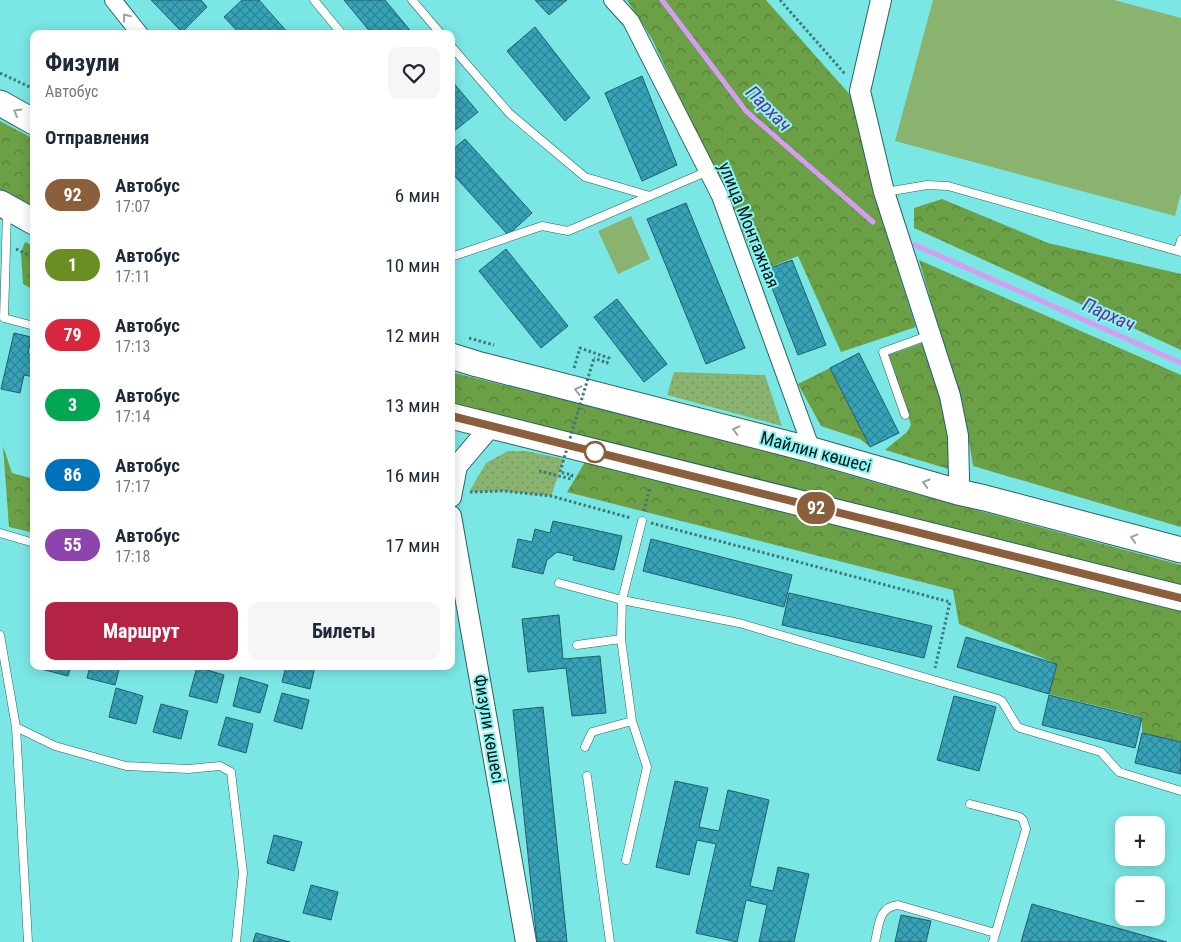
<!DOCTYPE html>
<html lang="ru">
<head>
<meta charset="utf-8">
<style>
  :root { --surface:#fff; --page:#f6f6f7; --text:#1f2937; --muted:#747a83; --accent:#b52344 }
  body { margin:0; font-family:"Roboto Condensed",sans-serif; background:var(--page); color:var(--text); height:100vh; display:flex; flex-direction:column; font-size:19px; white-space:nowrap }
  * { box-sizing:border-box; margin:0 }
  p { font-size:16px; color:var(--muted) }
  .icon { flex:none; width:28px; height:28px; fill:none; stroke:currentColor; stroke-width:2; stroke-linecap:round; stroke-linejoin:round }
  .map { position:relative; flex:1; overflow:hidden }
  .panel { position:absolute; left:30px; top:30px; width:425px; height:640px; display:flex; flex-direction:column; background:var(--surface); border-radius:10px; box-shadow:0 2px 12px #0003 }
  .panel>* { flex:none }
  .badge { padding:0 10px; border-radius:16px; font-size:18px; line-height:32px }
  .tools { position:absolute; left:1115px; top:816px; display:grid; gap:10px }
  .tools a { display:grid; place-items:center; width:50px; height:50px; border-radius:10px; background:var(--surface); box-shadow:0 2px 12px #0003; font-size:25px }
  .map>.badge { position:absolute; translate:-50% -50%; box-shadow:0 0 0 2px #fff }
  h2 { padding:0 15px; font-size:19px; line-height:45px }
  .round { display:grid; place-items:center; flex:none; width:52px; height:52px; border-radius:10px; background:var(--page) }
  .summary { display:flex; align-items:center; justify-content:space-between; height:85px; padding:0 15px }
  h1 { font-size:24px; font-weight:700; line-height:38px }
  .action { display:flex; gap:10px; margin-top:auto; padding:10px 15px }
  .action a { flex:1; height:58px; border-radius:10px; background:var(--accent); color:#fff; font-size:20px; font-weight:700; line-height:58px; text-align:center }
  .action a+a { background:var(--page); color:var(--text) }
  ul { padding:0; list-style:none }
  li { display:flex; align-items:center; gap:15px; height:70px; padding:0 15px }
  li div { flex:1 }
  li b { display:block; font-size:19px }
  li em { font-style:normal }
  li .badge { min-width:55px; font-weight:700; text-align:center }
  .map>svg:first-child { display:block }
</style>
</head>
<body>
<div class="map">
<svg width="1181" height="942" viewBox="0 0 1181 942">
  <defs>
    <pattern id="grass-dots" width="8" height="8" patternUnits="userSpaceOnUse" patternTransform="scale(1.25)"><rect width="8" height="8" fill="#89b36f"/><path d="M2 2h.1M6 6h.1" fill="none" stroke="#74995f" stroke-width="1.8" stroke-linecap="round"/></pattern>
    <pattern id="forest-crowns" width="20" height="18" patternUnits="userSpaceOnUse" patternTransform="scale(1.25)"><rect width="20" height="18" fill="#6ba046"/><path d="M2 6a3 3 0 1 1 6 0M12 15a3 3 0 1 1 6 0" fill="none" stroke="#568139"/></pattern>
    <pattern id="building-cross-hatch" width="8" height="8" patternUnits="userSpaceOnUse" patternTransform="scale(1.25)"><rect width="8" height="8" fill="#37a3b9"/><path d="M0 0l8 8M0 8l8-8" fill="none" stroke="#2c8495"/></pattern>
  </defs>
  <rect width="100%" height="100%" fill="#7ae7e5"/>
  <path fill="url(#grass-dots)" d="M674,372l91,3 17,51 -115,-31z
    M508,451h18l38,8 -13,37 -47,-5 -35,1 17,-29z"/>
  <path fill="url(#forest-crowns)" d="M627,0h139l86,97 23,101 41,129 -75,25 -43,-96 -37,15 -109,-232z
    M0,121l34,18v75l-34,-18z
    M942,199l106,44 133,31v76l-267,-122v-20z
    M25,242l9,4v44l-11,-6 -2,-32z
    M919,260l262,115v152l-208,-61 -7,-44z
    M928,341l16,56 8,73 -67,-20 22,-18 4,-7 -22,-70z
    M830,368l40,79 -10,-8 -39,-13 -23,-42z
    M451,372l306,76 130,38 294,79v24l-730,-180z
    M3,446l9,27 22,6v54l-25,-6z
    M585,462l362,87 234,62v131l-39,-9v-16l-93,-23 8,-30 -98,-40 -6,-34 -386,-98z"/>
  <path fill="#89b36f" d="M933,0h181l67,18v175l-6,23 -280,-75z
    M631,216l19,43 -32,15 -20,-43z"/>
  <g fill="none" stroke-linecap="round" stroke-linejoin="round">
    <path stroke="#d69bf2" stroke-width="5" d="M662,0l84,111 127,111
      M915,245l266,118"/>
  </g>
  <path fill="url(#building-cross-hatch)" stroke="#265d69" d="M151,0h50l6,7 -25,25z
    M242,0h17l30,34h-49l-16,-17z
    M344,0h41l28,34h-41z
    M535,0h32l-18,15z
    M535,27l55,71 -25,23 -58,-70z
    M642,76l35,89 -35,16 -37,-88z
    M451,80l27,32 -25,20 -2,-3z
    M465,139l67,74 -24,22 -57,-63v-21z
    M686,203l59,145 -39,16 -59,-145z
    M506,249l62,77 -27,22 -62,-77z
    M792,260l34,85 -28,10 -33,-85z
    M617,299l50,65 -23,18 -50,-65z
    M14,333l17,4 -3,17 6,2v21l-10,-2 -4,18 -19,-4z
    M859,353l40,80 -29,14 -40,-79z
    M553,521l69,15 -8,34 -41,-10 1,-4 -17,-4 -10,8 -4,14 -31,-7 6,-28 14,3 3,-13 15,4z
    M651,539l141,36 -8,32 -141,-36z
    M789,593l143,33 -8,32 -142,-33z
    M559,615l4,44 37,-3 6,57 -34,3 -6,-48 -38,4 -6,-53z
    M966,637l91,27 -8,30 -92,-27z
    M41,666h30l-3,10 -27,-7z
    M90,666h30l-5,19 -28,-7z
    M286,666h29l-5,23 -28,-7z
    M197,667l27,8 -7,28 -28,-7z
    M240,677l28,8 -8,28 -27,-7z
    M116,688l27,8 -7,28 -27,-7z
    M282,693l27,7 -7,29 -28,-8z
    M1049,695l93,23 -7,30 -93,-23z
    M954,696l42,11 -17,64 -42,-11z
    M161,704l27,7 -7,28 -28,-7z
    M543,707l24,235h-30l-24,-232z
    M226,717l27,7 -7,29 -28,-8z
    M1142,733l39,9v32l-46,-11z
    M675,781l33,7 -9,39 20,4 9,-41 41,10 -19,86 23,5 5,-24 31,7 -15,68h-35l8,-37 -21,-5 -9,42 -41,-9 20,-89 -19,-4 -8,35 -33,-8z
    M274,835l28,7 -8,29 -27,-8z
    M311,885l27,7 -7,28 -28,-7z
    M1032,904l135,38h-146z
    M901,915l30,6 -5,21h-31z
    M256,933l34,9h-37z"/>
  <g fill="none" stroke-linecap="round" stroke-linejoin="round">
    <g stroke="#286262" stroke-width="9">
      <path id="service" d="M314,0l28,34
        M412,0l29,34
        M451,46l58,67 76,64 65,19
        M886,192l41,-7 21,1 233,66
        M7,212l-3,106 30,8
        M1178,251l3,-11
        M451,257l91,-31 26,5 140,-60
        M905,415l-22,-63 47,-17
        M0,533l34,10
        M559,583l63,17 117,23 259,76 4,2 15,25 3,2 81,24 18,20 62,19
        M0,635l16,92 39,19 71,20 62,3 32,-3 11,6 12,101 -7,69
        M577,645l44,-6
        M16,727l12,215
        M585,747l7,-15 40,-11 -11,-82 1,-39 20,-79
        M587,776l23,166
        M970,804l50,13 3,3 3,9 -33,113
        M626,860l21,-93 -15,-46
        M875,942c4,-16 3,-35 23,-37l97,28"/>
    </g>
    <g stroke="#286262" stroke-width="18">
      <path id="minor" d="M113,0l27,34
        M612,0l19,21 89,175 92,254"/>
    </g>
    <g stroke="#286262" stroke-width="22">
      <path id="tertiary" d="M881,0l-21,91 24,101 66,204 8,40 1,41 -1,15
        M451,497l6,-31 34,-40
        M451,516l75,426"/>
    </g>
    <g stroke="#286262" stroke-width="27">
      <path id="primary" d="M0,103l34,19
        M0,203l34,19
        M451,356l26,8 335,86 146,42 27,6 196,52
        M451,416l730,182"/>
    </g>
    <path stroke="#3b7a78" stroke-width="3" stroke-dasharray="2.5 2.5" stroke-linecap="butt" d="M780,0l65,74
      M0,73l34,16
      M16,249l18,9
      M469,338l25,7
      M574,368l6,-20 29,10 -2,5 -13,-5
      M539,471l32,8 1,-4 -12,-3
      M470,492l34,-1 47,5 80,22
      M644,511l6,-23
      M651,523l299,79 -15,66"/>
    <use href="#service" stroke="#fff" stroke-width="8"/>
    <use href="#minor" stroke="#fff" stroke-width="16"/>
    <use href="#tertiary" stroke="#fff" stroke-width="20"/>
    <use href="#primary" stroke="#fff" stroke-width="25"/>
    <path stroke="#3b7a78" stroke-width="3" stroke-dasharray="2.5 2.5" stroke-linecap="butt" d="M560,472l34,-114"/>
  </g>
  <defs><path id="oneway-chevron" d="M-2-3.5L2.5 0L-2 3.5" fill="none" stroke-width="1.6" stroke-linecap="round" stroke-linejoin="round" transform="scale(1.25)"/></defs>
  <g stroke="#99a1a1">
    <use href="#oneway-chevron" transform="translate(126 17) rotate(-129)"/>
    <use href="#oneway-chevron" transform="translate(17 112) rotate(-150)"/>
    <use href="#oneway-chevron" transform="translate(578 390) rotate(-166)"/>
    <use href="#oneway-chevron" transform="translate(736 430) rotate(-166)"/>
    <use href="#oneway-chevron" transform="translate(926 483) rotate(-164)"/>
    <use href="#oneway-chevron" transform="translate(1134 538) rotate(-165)"/>
  </g>
  <g fill="none" stroke-linecap="round" stroke-linejoin="round">
    <g stroke="#fff" stroke-width="11">
      <path id="line" d="M451,416l730,182"/>
    </g>
    <use href="#line" stroke="#8b5e3c" stroke-width="8"/>
  </g>
  <circle fill="#fff" stroke="#8b5e3c" stroke-width="2.5" cx="595" cy="452" r="10"/>
  <g text-anchor="middle" stroke-width="4" stroke-linejoin="round" paint-order="stroke">
    <g font-size="18" fill="#001413" stroke="#88f4f3">
      <text transform="translate(749 225) rotate(68)" y="6">улица Монтажная</text>
      <text transform="translate(816 452) rotate(15)" y="6">Майлин көшесі</text>
      <text transform="translate(489 729) rotate(80)" y="6">Физули көшесі</text>
    </g>
    <g font-size="19" font-style="italic" fill="#70298e" stroke="#88f4f3">
      <text transform="translate(769 108) rotate(45)" y="7">Пархач</text>
      <text transform="translate(1109 314) rotate(24)" y="7">Пархач</text>
    </g>
  </g>
</svg>
<div class="tools">
<a>+</a>
<a>−</a>
</div>
<b class="badge" style="left:816px;top:508px;background:#8b5e3c;color:#fff">92</b>
<section class="panel">
<div class="summary"><div><h1>Физули</h1><p>Автобус</p></div><a class="round"><svg class="icon" aria-label="heart" viewBox="0 0 24 24"><path d="M12 20l-8-8c-3-5 5-10 8-4 3-6 11-1 8 4z"/></svg></a></div>
<h2>Отправления</h2>
<ul>
<li><span class="badge" style="background:#8b5e3c;color:#fff">92</span><div><b>Автобус</b><p>17:07</p></div><em>6 мин</em></li>
<li><span class="badge" style="background:#6b8e23;color:#fff">1</span><div><b>Автобус</b><p>17:11</p></div><em>10 мин</em></li>
<li><span class="badge" style="background:#d7263d;color:#fff">79</span><div><b>Автобус</b><p>17:13</p></div><em>12 мин</em></li>
<li><span class="badge" style="background:#00a651;color:#fff">3</span><div><b>Автобус</b><p>17:14</p></div><em>13 мин</em></li>
<li><span class="badge" style="background:#0072bc;color:#fff">86</span><div><b>Автобус</b><p>17:17</p></div><em>16 мин</em></li>
<li><span class="badge" style="background:#8e44ad;color:#fff">55</span><div><b>Автобус</b><p>17:18</p></div><em>17 мин</em></li>
</ul>
<div class="action"><a>Маршрут</a><a>Билеты</a></div>
</section>
</div>
</body>
</html>
